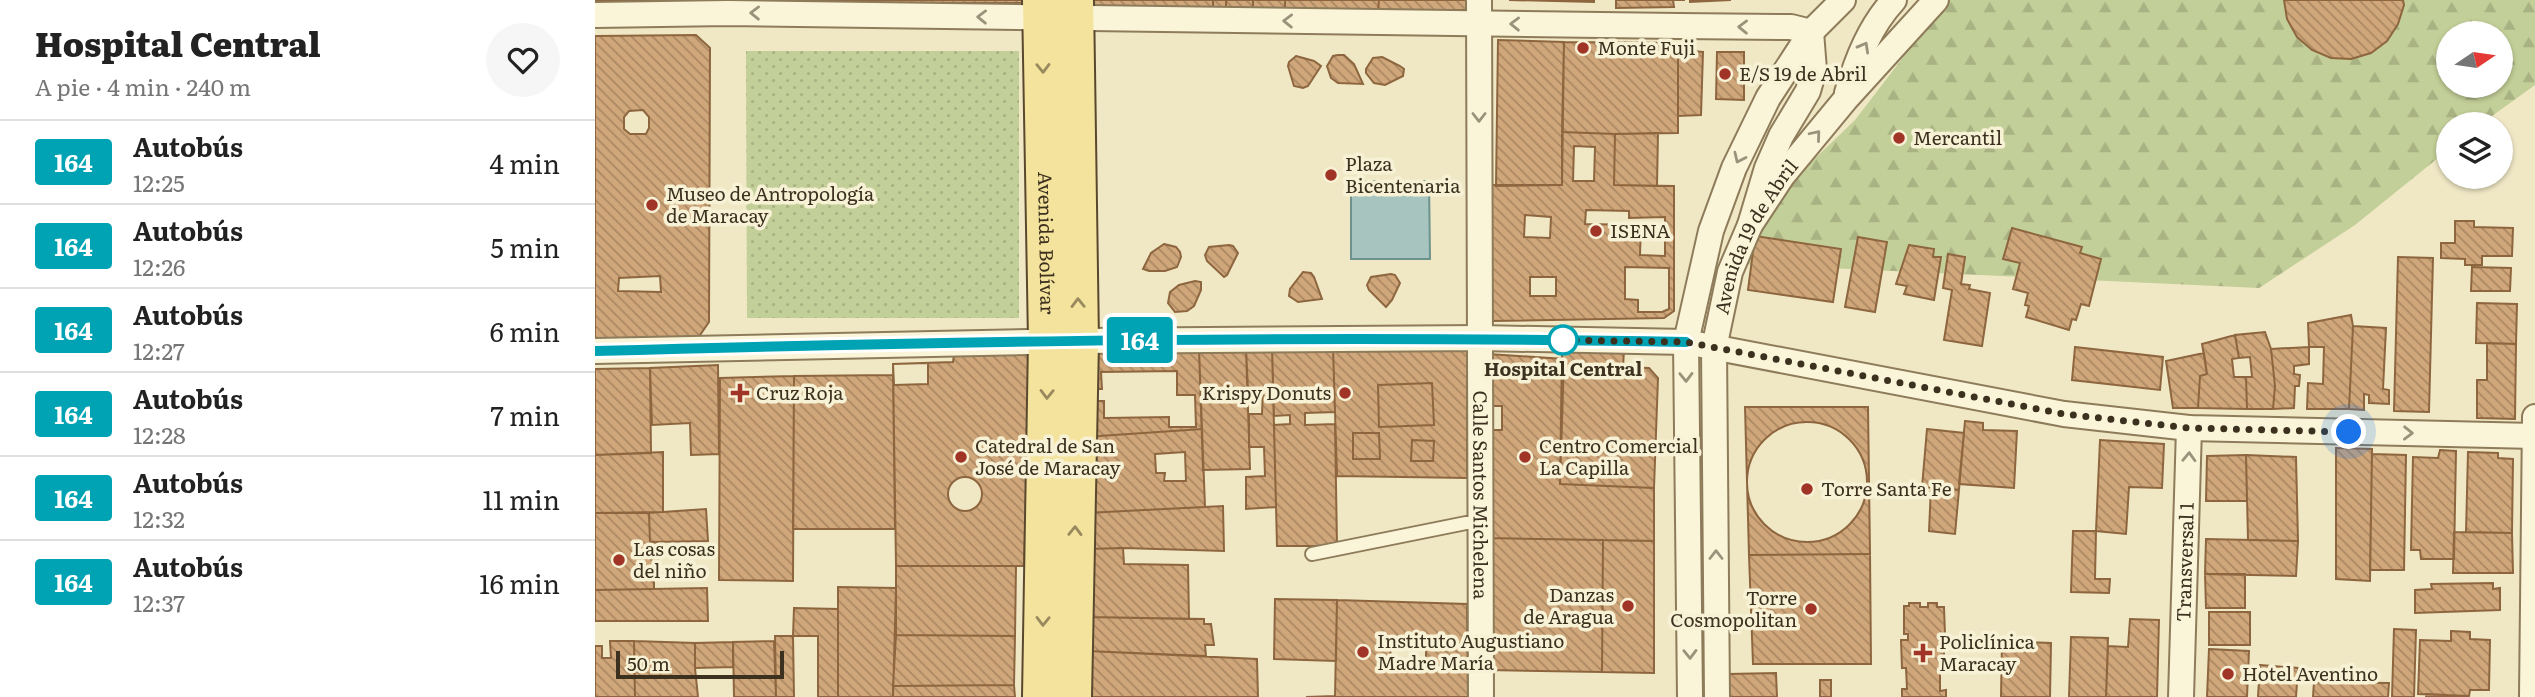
<!DOCTYPE html>
<html lang="es">
<head>
<meta charset="utf-8">
<style>
  :root { --surface:#fff; --page:#f6f6f6; --text:#222; --muted:#767676; --line:#e0e0e0 }
  body { margin:0; font-family:Literata,serif; background:var(--page); color:var(--text); height:100vh; display:flex; flex-direction:column; font-size:26px; white-space:nowrap }
  * { box-sizing:border-box; margin:0 }
  p { font-size:23px; color:var(--muted) }
  .icon { flex:none; width:38px; height:38px; fill:none; stroke:currentColor; stroke-width:2; stroke-linecap:round; stroke-linejoin:round }
  .map { position:relative; flex:1; overflow:hidden }
  .drawer { display:flex; flex-direction:column; background:var(--surface); width:595px }
  .drawer>* { flex:none }
  .badge { padding:0 14px; border-radius:5px; font-size:24px; line-height:46px }
  .needle { width:46px; rotate:77deg }
  .fabs { position:absolute; left:1841px; top:21px; display:grid; gap:14px }
  .fabs a { display:grid; place-items:center; width:77px; height:77px; border-radius:50%; background:var(--surface); box-shadow:0 2px 5px #0004; font-size:35px }
  .scale { position:absolute; left:21px; bottom:18px; width:168px; box-sizing:border-box; padding-left:7px; border:4px solid #3c301f; border-top:0; font-size:19px; line-height:24px; white-space:nowrap; color:#3c301f; -webkit-text-stroke:5px #f7f1d5; paint-order:stroke }
  .you { position:absolute; width:35px; height:35px; margin:-18px; border:5px solid #fff; border-radius:50%; background:#1a73e8; box-shadow:0 0 0 10px #1a73e833 }
  .map>.badge { position:absolute; translate:-50% -50%; box-shadow:0 0 0 4px #fff }
  .round { display:grid; place-items:center; flex:none; width:74px; height:74px; border-radius:37px; background:var(--page) }
  .headline { display:flex; align-items:center; justify-content:space-between; height:119px; padding:0 35px }
  h1 { font-size:33px; font-weight:800; line-height:52px }
  ul { padding:0; list-style:none }
  li { display:flex; align-items:center; gap:21px; height:84px; padding:0 35px; border-top:2px solid var(--line) }
  li div { flex:1 }
  li b { display:block; font-size:26px }
  li em { font-style:normal }
  li .badge { min-width:77px; font-weight:700; text-align:center }
  main { display:flex; flex:1; min-height:0 }
  .map>svg:first-child { display:block }
</style>
</head>
<body>
<main>
<section class="drawer">
<div class="headline"><div><h1>Hospital Central</h1><p>A pie · 4 min · 240 m</p></div><a class="round"><svg class="icon" aria-label="heart" viewBox="0 0 24 24"><path d="M12 20l-8-8c-3-5 5-10 8-4 3-6 11-1 8 4z"/></svg></a></div>
<ul>
<li><span class="badge" style="background:#00a3b4;color:#fff">164</span><div><b>Autobús</b><p>12:25</p></div><em>4 min</em></li>
<li><span class="badge" style="background:#00a3b4;color:#fff">164</span><div><b>Autobús</b><p>12:26</p></div><em>5 min</em></li>
<li><span class="badge" style="background:#00a3b4;color:#fff">164</span><div><b>Autobús</b><p>12:27</p></div><em>6 min</em></li>
<li><span class="badge" style="background:#00a3b4;color:#fff">164</span><div><b>Autobús</b><p>12:28</p></div><em>7 min</em></li>
<li><span class="badge" style="background:#00a3b4;color:#fff">164</span><div><b>Autobús</b><p>12:32</p></div><em>11 min</em></li>
<li><span class="badge" style="background:#00a3b4;color:#fff">164</span><div><b>Autobús</b><p>12:37</p></div><em>16 min</em></li>
</ul>
</section>
<div class="map">
<svg width="1940" height="697" viewBox="0 0 1940 697">
  <defs>
    <pattern id="grass-dots" width="8" height="8" patternUnits="userSpaceOnUse" patternTransform="scale(1.75)"><rect width="8" height="8" fill="#c3cf98"/><path d="M2 2h.1M6 6h.1" fill="none" stroke="#a8b283" stroke-width="1.8" stroke-linecap="round"/></pattern>
    <pattern id="forest-firs" width="22" height="20" patternUnits="userSpaceOnUse" patternTransform="scale(1.75)"><rect width="22" height="20" fill="#c3cf98"/><path d="M5 1l3.5 6h-7zM16 11l3.5 6h-7z" fill="#a8b283"/></pattern>
    <pattern id="building-back-hatch" width="6" height="6" patternUnits="userSpaceOnUse" patternTransform="scale(1.75)"><rect width="6" height="6" fill="#d0a77a"/><path d="M-1 5l2 2M0 0l6 6M5-1l2 2" fill="none" stroke="#aa8863"/></pattern>
  </defs>
  <rect width="100%" height="100%" fill="#f0e8c5"/>
  <path fill="url(#grass-dots)" d="M151,51h273v267h-272z"/>
  <path fill="url(#forest-firs)" fill-rule="evenodd" d="M1352,0h588v85l-54,39h-33v26l-93,75 -96,63 -519,-24 15,-48 100,-96zM1853,33h53v53h-53z"/>
  <path fill="#a7c4be" stroke="#6d938e" stroke-width="2" d="M756,181h78l1,78h-79z"/>
  <path fill="url(#building-back-hatch)" stroke="#8d663f" stroke-width="2" fill-rule="evenodd" d="M0,0h429v3l-429,-1z
    M487,0h131v10l-131,-2z
    M618,0h13v10h-13z
    M631,0h27v10h-27z
    M658,0h32v10h-32z
    M690,0h94l-1,10h-93z
    M784,0h91v10h-92z
    M914,0h85v2z
    M1021,0h69h-12l1,7 -58,1z
    M1095,0h41l-41,2z
    M1689,0h119l1,5 -6,19 -11,17 -16,12 -20,6 -20,-1 -19,-8 -15,-13 -10,-18z
    M101,35l14,13 -1,274 -11,16 -103,2v-304zM48,110l6,7v11l-3,6h-16l-6,-5v-12l5,-6zM65,276l1,16 -43,-1 1,-13z
    M903,40l66,2 -2,143 -66,1z
    M969,42l114,1v90l-63,1 -53,-2z
    M1083,50l25,2 -2,63 -23,1z
    M1122,52h27v48l-28,-1z
    M743,55h6l10,9 9,20 -25,-1 -7,-5 -4,-12 6,-10z
    M701,56l18,5 7,5 -13,20 -5,2 -9,-2 -6,-20 1,-4z
    M787,57l18,9 4,3 -1,7 -18,9 -11,-2 -8,-10v-4l7,-11z
    M967,132l53,2 -1,51 60,1v125l-10,7 -173,3 -1,-136h72zM979,146l21,1 -1,34h-21zM991,210l43,1v7l36,-1v39l-25,-1 1,-30 -56,-1zM930,215l26,2 -1,21 -26,-1zM1030,267l44,1v41l-7,3h-24v-12l-13,-1zM935,277h26v19h-26z
    M1063,133l-1,53 -43,-1 1,-51z
    M1860,221h19v6l39,1 -1,28h-30v9h-17v-6l-24,-1v-15h14z
    M1417,228l70,19 -2,6 21,6 -12,47 -8,-2 -5,16 -4,-1 -3,11 -43,-13 3,-11 -4,-1 3,-12 -15,-4 7,-26 -17,-4z
    M1160,236l86,13 -8,53 -85,-12z
    M1263,237l29,5 -12,70 -30,-5z
    M569,244l12,3 4,5 1,5 -4,10 -12,4h-16l-6,-2 8,-16z
    M634,245l4,1 5,7 -11,22 -3,2 -17,-16 -2,-6 4,-8z
    M1314,245l25,4 -1,8h8l-7,43 -30,-6 3,-8 -11,-2z
    M1353,254l17,3 -4,27 9,1 -1,4 21,4 -8,53 -38,-6 8,-50 -9,-2z
    M1803,257l35,1 -4,154 -35,-1z
    M1877,267l39,1 -1,23h-39z
    M708,272l8,1 3,4 8,22 -24,3 -9,-6 1,-7z
    M796,274l4,1 5,8 -8,17 -6,7 -17,-17 -2,-5 4,-8z
    M600,281l6,1v8l-7,16 -7,5 -12,1 -7,-9 2,-11 9,-7z
    M1882,303l40,1 -1,40 -40,-1z
    M1756,315l2,11 -4,83h-42l1,-26 15,1 1,-37h-15l-1,-24z
    M1758,326l33,2 -3,61 6,1v14l-20,-1v-8l-5,-1v16l-15,-1z
    M1670,332l6,17 4,37 -2,23h-26l-1,-32h6l-2,-20 -11,1 -4,-23z
    M1640,335l4,23 -7,1 2,18h12l1,32 -49,-1 2,-32 7,-2 -5,-30z
    M1892,343l29,1 -1,75 -38,-1v-38h10z
    M677,347h61l2,65 -30,1v12l30,-1 2,122h-60l-3,-121 16,-1v-9l-16,1z
    M677,347l4,160 -30,2v-32l19,-1 -1,-29h-15v-33h13l1,-25h-15l-2,-40z
    M738,347l134,1v130l-130,-2zM837,383l2,42 -55,2 -1,-42zM758,433h26l1,26h-27zM817,440l22,1 -1,20h-22z
    M1480,347l88,10 -3,33 -88,-10z
    M1714,347v17l-15,2v8l6,1 -1,11h-4l-1,22 -21,1 2,-23 -4,-37z
    M604,349l3,80 -117,8v-85z
    M604,349h47l4,120 -47,1z
    M967,349l62,2 -1,16 26,1 9,10 -4,110 -94,-4z
    M435,352l-6,214h-128l-3,-202 60,-2 1,-8z
    M1609,353l3,21 -7,2 -2,32h-25l-7,-47z
    M893,354l76,5 -4,125 94,4v53l-166,-3z
    M333,363v21l-34,1 -1,-21z
    M123,365l1,89 -28,1 -1,-32 -38,2 -2,-57z
    M55,368l1,85 -56,2v-86z
    M582,371v24h18l1,32h-27v-10l-65,1v-17h-16v-12h14l-1,-17z
    M298,375l2,154h-102l1,-153z
    M199,376l-1,205 -74,-1 1,-202z
    M837,383l2,42 -55,2 -1,-42z
    M893,406h14v24h-13z
    M1150,407h123l2,147 -121,1z
    M1370,421l18,2v7l34,1 -3,57 -55,-4z
    M1152 482a60 60 0 1 1 120 0a60 60 0 1 1-120 0Z
    M607,429l3,78 -119,6 -1,-76zM590,452l1,29h-22l1,-8h-9l-1,-19z
    M1332,429l37,4 -5,57 -37,-3z
    M758,433h26l1,26h-27z
    M817,440l22,1 -1,20h-22z
    M1505,440l64,4 -2,44 -33,-1 -3,47 -30,-3z
    M1741,448l36,1 -2,132 -34,-2z
    M1845,450l16,1 -2,108h-33l-1,-9h-9l2,-93 25,1z
    M68,452v60l-68,1v-58z
    M1873,452l30,1v5l15,1 -1,74 -46,-1z
    M1777,454l34,1 -2,115h-34z
    M1651,455l1,46h-41l1,-45z
    M1651,455l50,2 2,84 -50,-1z
    M353 494a17 17 0 1 1 34 0a17 17 0 1 1-34 0Z
    M1336,487l28,3 -4,44 -26,-3z
    M628,506l1,45 -101,-3 -36,1 -1,-36z
    M111,509l2,32 -58,1 -1,-29z
    M0,513h54l1,29h8v24h-4v23l-59,1z
    M1478,531h23l-1,48h15l-1,14 -38,-1z
    M1859,532l58,1 1,40h-60z
    M893,538l115,2 -1,132 -114,-2z
    M1611,539l92,2 -2,35 -91,-2z
    M1008,540l51,1v132l-52,-1z
    M528,548l1,16 64,1 1,54 -101,-2 -1,-68z
    M1275,554l1,110h-118l-4,-109z
    M301,566h120l-1,70 -119,-1z
    M1610,574h40v34h-39z
    M1898,583v6l7,-1v22l-85,3v-23l17,-1 -1,-5z
    M243,587l58,1 -3,109h-55z
    M112,588l1,33h-113v-31z
    M680,599l62,1 -1,61 -62,-2z
    M742,600l130,4 1,93h-162l29,-1zM796,643l35,1v18l-36,-2z
    M1314,603h11v4h8v-4h9v4h7l1,27h-6v6h5v26h-4v25l6,-1v7h-44v-8h5l-1,-21h-4l-1,-28h7v-6h-4v-28h5z
    M199,608l44,1v88h-20v-61h-25z
    M1614,612h41v33h-41z
    M493,617l116,2v5h7l3,21h-9l1,11 -118,-5z
    M1535,619l29,1 -2,77h-51l2,-51 20,1z
    M1799,629l22,1 -2,67h-22z
    M1856,631l19,1v7l20,1 -1,50h-19l-1,6 -51,-2 2,-54 31,1z
    M301,635l119,1 -1,49 -121,1z
    M180,636h18l1,61h-18z
    M1476,637l37,1 -2,59h-37z
    M15,641h24l1,56h-40v-51h7v12h9z
    M39,641l61,2v25l3,29h-63z
    M179,641l2,56h-42l-1,-55z
    M1407,641l49,2 -1,54h-49z
    M138,642v25l-38,1v-25z
    M1614,649l40,2 -2,46h-40z
    M493,651l169,8 1,38h-170z
    M1665,665l38,3 -2,29h-38z
    M1181,673l1,24h-49v-23z
    M1225,680h11v17h-11z
    M1719,682l75,1 -1,14h-75z
    M419,685l1,12h-122v-11z
    M1831,694l21,1v2h-21z"/>
  <g fill="none" stroke-linecap="round" stroke-linejoin="round">
    <g stroke="#8d7b5a" stroke-width="16">
      <path id="service" d="M717,554l154,-31h14"/>
    </g>
    <g stroke="#8d7b5a" stroke-width="28">
      <g id="minor">
        <path id="s1" d="M884,0l2,697"/>
        <path d="M0,15l133,-2 951,13 112,1 20,5 3,38 -6,21 -27,45 -14,32 -17,57"/>
        <path d="M1252,93c10,-34 23,-67 47,-93"/>
        <path d="M0,351l484,-10 401,-3 206,4 378,72 125,14 346,8"/>
        <path d="M1095,697l-4,-355 25,-111 23,-63 34,-70 43,-66 32,-32"/>
        <path id="s2" d="M1122,697l-3,-349 16,-76 20,-47 33,-50 62,-75 91,-100"/>
        <path id="s3" d="M1586,697l8,-269"/>
        <path d="M1937,697l3,-280"/>
      </g>
    </g>
    <g stroke="#5a482e" stroke-width="42">
      <g id="primary">
        <path id="s4" d="M447,0l6,341 -6,356"/>
        <path d="M477,697l7,-356 -5,-341"/>
      </g>
    </g>
    <use href="#service" stroke="#faf4d9" stroke-width="12"/>
    <use href="#minor" stroke="#faf4d9" stroke-width="24"/>
    <use href="#primary" stroke="#f4e39c" stroke-width="38"/>
  </g>
  <defs><path id="oneway-chevron" d="M-2-3.5L2.5 0L-2 3.5" fill="none" stroke-width="1.6" stroke-linecap="round" stroke-linejoin="round" transform="scale(1.75)"/></defs>
  <g stroke="#9b927c">
    <use href="#oneway-chevron" transform="translate(160 13) rotate(-179)"/>
    <use href="#oneway-chevron" transform="translate(387 17) rotate(-179)"/>
    <use href="#oneway-chevron" transform="translate(693 21) rotate(-179)"/>
    <use href="#oneway-chevron" transform="translate(920 24) rotate(-179)"/>
    <use href="#oneway-chevron" transform="translate(1148 27) rotate(-179)"/>
    <use href="#oneway-chevron" transform="translate(1269 47) rotate(-61)"/>
    <use href="#oneway-chevron" transform="translate(884 117) rotate(90)"/>
    <use href="#oneway-chevron" transform="translate(1221 135) rotate(-50)"/>
    <use href="#oneway-chevron" transform="translate(1144 158) rotate(115)"/>
    <use href="#oneway-chevron" transform="translate(1091 377) rotate(89)"/>
    <use href="#oneway-chevron" transform="translate(1813 433) rotate(1)"/>
    <use href="#oneway-chevron" transform="translate(1594 457) rotate(-88)"/>
    <use href="#oneway-chevron" transform="translate(1121 555) rotate(-90)"/>
    <use href="#oneway-chevron" transform="translate(1095 654) rotate(89)"/>
  </g>
  <g stroke="#988a5e">
    <use href="#oneway-chevron" transform="translate(448 68) rotate(89)"/>
    <use href="#oneway-chevron" transform="translate(483 303) rotate(-91)"/>
    <use href="#oneway-chevron" transform="translate(452 394) rotate(91)"/>
    <use href="#oneway-chevron" transform="translate(480 531) rotate(-89)"/>
    <use href="#oneway-chevron" transform="translate(448 621) rotate(91)"/>
  </g>
  <g fill="none" stroke-linecap="round" stroke-linejoin="round">
    <g stroke="#fff" stroke-width="16">
      <path id="line" d="M0,351c363,-10 727,-16 1091,-9"/>
    </g>
    <use href="#line" stroke="#00a3b4" stroke-width="10"/>
    <path stroke="#3c301f" stroke-width="7" stroke-dasharray="0 12.6" d="M968,340h-6l129,2 378,72 125,14 160,4"/>
  </g>
  <g fill="#9f3427" stroke="#f7f1d5" stroke-width="2.5">
    <circle cx="988" cy="48" r="7"/>
    <circle cx="1130" cy="74" r="7"/>
    <circle cx="1304" cy="138" r="7"/>
    <circle cx="736" cy="175" r="7"/>
    <circle cx="57" cy="205" r="7"/>
    <circle cx="1001" cy="231" r="7"/>
    <path d="M141.5 382.5h7v7h7v7h-7v7h-7v-7h-7v-7h7z"/>
    <circle cx="750" cy="393" r="7"/>
    <circle cx="366" cy="457" r="7"/>
    <circle cx="930" cy="457" r="7"/>
    <circle cx="1212" cy="489" r="7"/>
    <circle cx="24" cy="560" r="7"/>
    <circle cx="1033" cy="606" r="7"/>
    <circle cx="1216" cy="609" r="7"/>
    <circle cx="768" cy="652" r="7"/>
    <path d="M1324.5 642.5h7v7h7v7h-7v7h-7v-7h-7v-7h7z"/>
    <circle cx="1633" cy="674" r="7"/>
  </g>
  <circle fill="#fff" stroke="#00a3b4" stroke-width="3.5" cx="968" cy="340" r="14"/>
  <g text-anchor="middle" stroke-width="7" stroke-linejoin="round" paint-order="stroke">
    <g font-size="19" fill="#3c301f" stroke="#f7f1d5" text-anchor="start">
      <text x="1002" y="55">Monte Fuji</text>
      <text x="1144" y="81">E/S 19 de Abril</text>
      <text x="1318" y="145">Mercantil</text>
      <text x="750" y="171">Plaza<tspan x="750" dy="22">Bicentenaria</tspan></text>
      <text x="71" y="201">Museo de Antropología<tspan x="71" dy="22">de Maracay</tspan></text>
      <text x="1015" y="238">ISENA</text>
      <text x="161" y="400">Cruz Roja</text>
      <text x="736" y="400" text-anchor="end">Krispy Donuts</text>
      <text x="380" y="453">Catedral de San<tspan x="380" dy="22">José de Maracay</tspan></text>
      <text x="944" y="453">Centro Comercial<tspan x="944" dy="22">La Capilla</tspan></text>
      <text x="1226" y="496">Torre Santa Fe</text>
      <text x="38" y="556">Las cosas<tspan x="38" dy="22">del niño</tspan></text>
      <text x="1019" y="602" text-anchor="end">Danzas<tspan x="1019" dy="22">de Aragua</tspan></text>
      <text x="1202" y="605" text-anchor="end">Torre<tspan x="1202" dy="22">Cosmopolitan</tspan></text>
      <text x="782" y="648">Instituto Augustiano<tspan x="782" dy="22">Madre María</tspan></text>
      <text x="1344" y="649">Policlínica<tspan x="1344" dy="22">Maracay</tspan></text>
      <text x="1647" y="681">Hotel Aventino</text>
    </g>
    <g font-size="19" fill="#3c301f" stroke="#f7f1d5">
      <text dy="7" stroke="none"><textPath href="#s2" startOffset="469">Avenida 19 de Abril</textPath></text>
      <text dy="7" stroke="none"><textPath href="#s4" startOffset="243">Avenida Bolívar</textPath></text>
      <text dy="7" stroke="none"><textPath href="#s1" startOffset="495">Calle Santos Michelena</textPath></text>
      <text dy="7" stroke="none"><textPath href="#s3" startOffset="135">Transversal 1</textPath></text>
    </g>
    <g font-size="19" font-weight="bold" fill="#3c301f" stroke="#f7f1d5">
      <text x="968" y="376">Hospital Central</text>
    </g>
  </g>
</svg>
<div class="fabs">
<a><svg class="needle" viewBox="-14 -14 28 28"><path d="M0-13l5 13h-10z" fill="#e53935"/><path d="M0 13l5-13h-10z" fill="#767676"/></svg></a>
<a><svg class="icon" aria-label="layers" viewBox="0 0 24 24"><path d="M12 4l9 5-9 5-9-5zM3 14l9 5 9-5"/></svg></a>
</div>
<div class="scale">50 m</div>
<div class="you" style="left:1754px;top:432px"></div>
<b class="badge" style="left:545px;top:340px;background:#00a3b4;color:#fff">164</b>
</div>
</main>
</body>
</html>
